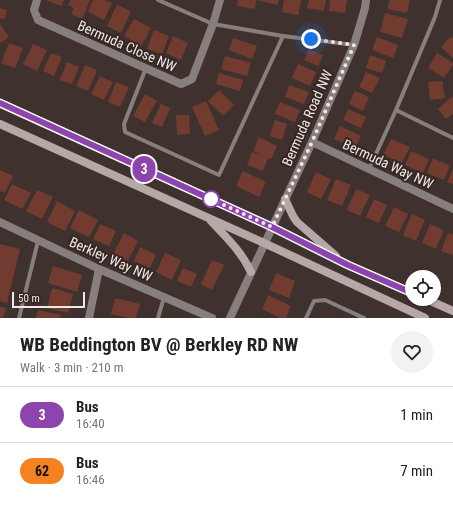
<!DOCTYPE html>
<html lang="en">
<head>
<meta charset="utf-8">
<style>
  :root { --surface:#fff; --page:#f2f2f2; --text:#222; --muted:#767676; --line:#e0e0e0 }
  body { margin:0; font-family:"Roboto Condensed",sans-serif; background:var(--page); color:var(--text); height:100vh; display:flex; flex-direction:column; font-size:15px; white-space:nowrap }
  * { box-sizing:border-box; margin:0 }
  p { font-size:13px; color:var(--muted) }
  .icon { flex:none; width:22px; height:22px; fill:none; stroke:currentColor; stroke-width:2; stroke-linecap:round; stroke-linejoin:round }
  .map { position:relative; height:318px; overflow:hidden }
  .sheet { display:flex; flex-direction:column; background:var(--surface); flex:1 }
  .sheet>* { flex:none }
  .badge { padding:0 8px; border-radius:13px; font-size:14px; line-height:26px }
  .tools { position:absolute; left:405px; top:270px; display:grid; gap:8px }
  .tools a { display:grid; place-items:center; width:36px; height:36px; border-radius:50%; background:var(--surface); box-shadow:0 1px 3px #0004; font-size:20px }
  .scale { position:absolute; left:12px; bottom:10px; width:73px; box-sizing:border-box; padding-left:4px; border:2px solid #f1e8e6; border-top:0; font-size:11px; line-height:14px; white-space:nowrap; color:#f1e8e6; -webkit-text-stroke:3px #352724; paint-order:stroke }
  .you { position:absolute; width:20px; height:20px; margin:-10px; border:3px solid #fff; border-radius:50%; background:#1a73e8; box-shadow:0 0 0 6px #1a73e833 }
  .map>.badge { position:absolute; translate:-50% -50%; box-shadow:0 0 0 2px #fff }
  .round { display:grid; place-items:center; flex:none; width:42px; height:42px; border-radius:21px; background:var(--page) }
  .head { display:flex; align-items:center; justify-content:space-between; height:68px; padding:0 20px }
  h1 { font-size:19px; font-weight:700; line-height:30px }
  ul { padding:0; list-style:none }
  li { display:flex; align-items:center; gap:12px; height:56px; padding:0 20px; border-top:1px solid var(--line) }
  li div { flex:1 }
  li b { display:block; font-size:15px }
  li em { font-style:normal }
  li .badge { min-width:44px; font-weight:700; text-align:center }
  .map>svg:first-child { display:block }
</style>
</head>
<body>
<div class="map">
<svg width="453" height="318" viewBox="0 0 453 318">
  <rect width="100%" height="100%" fill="#3f312e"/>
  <path fill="#723b30" d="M46,0h18l-3,6z
    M71,0h19l-8,19 -11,-5 3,-6 -6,-3z
    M93,0h11l8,3 -8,17 -16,-8z
    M238,0h18l-1,9 -18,-3z
    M256,0h23l-2,5z
    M284,0h17l-3,15 -16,-3z
    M309,0h17l-2,11 -17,-3z
    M330,0h17l-2,13 -16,-2z
    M390,0h20l-3,13 -20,-4z
    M117,5l14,6 -10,22 -14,-7z
    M0,8l7,2 -2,9 -5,-1z
    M385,13l23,6 -6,19 -22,-6z
    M134,19l17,9 -10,18 -17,-10z
    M0,24l9,13 -9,6z
    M154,30l15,6 -7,18 -15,-5z
    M173,36l15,7 -7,17 -15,-7z
    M451,36l2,3v19l-12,-11z
    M377,37l21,8 -5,13 -21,-8z
    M233,38l24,8 -5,13 -23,-9z
    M9,43l14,5 -8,20 -14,-5z
    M33,44l14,6 -10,21 -14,-7z
    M309,49l14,6 -5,11 -14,-6z
    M51,53l11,4 -8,19 -11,-5z
    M437,53l16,10v2l-9,13 -16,-10z
    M370,55l16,6 -4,12 -16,-5z
    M225,56l26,7 -4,13 -26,-7z
    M67,62l12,5 -7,17 -12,-4z
    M298,64l18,8 -6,14 -18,-8z
    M85,65l12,5 -9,21 -12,-5z
    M366,72l14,6 -8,15 -13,-6z
    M219,73l24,7 -3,11 -24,-7z
    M100,76l13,6 -9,18 -13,-6z
    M442,81l3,17 -15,2 -2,-18z
    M116,82l13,5 -9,20 -12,-5z
    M289,85l20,7 -5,12 -19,-7z
    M219,90l15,15 -11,11 -15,-15z
    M355,91l14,6 -6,14 -14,-7z
    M145,94l12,7 -12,21 -12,-6z
    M453,97v17l-7,5 -8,-10 12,-11z
    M206,101l13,29 -14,6 -13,-29z
    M280,102l20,8 -5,12 -20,-8z
    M161,104l9,4 -8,19 -10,-4z
    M348,109l18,8 -5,11 -18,-8z
    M176,115h13l1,19 -13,1z
    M275,120l12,4 -5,16 -12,-4z
    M340,126l21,10 -7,13 -20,-10z
    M259,137l18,9 -6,13 -3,-1 -5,13 -16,-6 5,-13 13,4 -12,-5z
    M391,139l19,8 -8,16 -19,-8z
    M411,151l18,8 -6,14 -18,-8z
    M433,158l17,8 -6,14 -17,-7z
    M453,169v15l-6,-2z
    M0,170l13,6 -8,17 -5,-2z
    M243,171l23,11 -7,15 -23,-11z
    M316,172l15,7 -10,20 -14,-7z
    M336,179l15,6 -9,21 -15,-6z
    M12,184l19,9 -9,16 -18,-9z
    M356,189l14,6 -10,21 -13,-6z
    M37,190l16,7 -11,22 -16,-8z
    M374,199l13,6 -8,18 -13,-6z
    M57,201l18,10 -10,20 -18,-9z
    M394,207l14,7 -9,18 -14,-6z
    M79,210l19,10 -9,17 -19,-9z
    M412,214l13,6 -9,21 -13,-6z
    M100,224l16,7 -7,15 -16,-7z
    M430,224l14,6 -8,19 -14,-6z
    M124,233l14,8 -10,20 -15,-7z
    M448,233l5,1v21l-12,-4z
    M0,244l20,5 -13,54 -7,-2z
    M140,247l16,8 -6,13 -16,-7z
    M165,253l16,7 -9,20 -16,-8z
    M212,260l12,5 -12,25 -11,-6z
    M53,266l29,9 -5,17 -29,-9z
    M183,268l14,6 -6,13 -14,-6z
    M276,273l19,8 -6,17 -20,-8z
    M52,288l21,6 -5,19 -21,-5z
    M268,295l23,11 -5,12h-6l-18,-9z
    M115,298l25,6 -4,14h-7l-18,-4z
    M0,307l6,1 -3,10h-3z
    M38,310l23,5 -1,3h-24z"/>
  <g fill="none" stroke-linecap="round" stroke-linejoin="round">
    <path stroke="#877f7d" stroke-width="4" d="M158,0l55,24 70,12 71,9
      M146,68l-22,56 1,8 94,43 64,-139
      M396,110l57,28
      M369,169l27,-59 39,-93 5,-17
      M19,318l19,-77
      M158,318l6,-21
      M306,318l8,-17 11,-1 39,18"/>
    <path stroke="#877f7d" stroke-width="8" d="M37,0l-3,10 4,10 143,64 11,-5 21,-55 7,-24
      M312,142l141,67
      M0,222l99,47 113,49
      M89,318l10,-49
      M230,318l82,-176 42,-97 11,-37 1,-8"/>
    <path stroke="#b5a8a6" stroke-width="8" d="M0,103l272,124 76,38 64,28
      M0,124l264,119 161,75
      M285,199l8,17 4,6 39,34
      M211,221c16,17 30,30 40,51
      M426,299l27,12"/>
  </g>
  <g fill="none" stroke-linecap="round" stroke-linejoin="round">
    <g stroke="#fff" stroke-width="9">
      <path id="line" d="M0,103l272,124 76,38 64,28"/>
    </g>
    <use href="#line" stroke="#8e44ad" stroke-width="6"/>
    <path stroke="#f1e8e6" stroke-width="4" stroke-dasharray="0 7.2" d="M211,199l61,28 40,-85 42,-97 -43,-6"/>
  </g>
  <circle fill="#fff" stroke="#8e44ad" stroke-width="2" cx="211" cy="199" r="8"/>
  <g text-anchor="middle" stroke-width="4" stroke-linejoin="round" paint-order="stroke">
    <g font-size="14" fill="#f1e8e6" stroke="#352724">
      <text transform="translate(127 46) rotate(24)" y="5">Bermuda Close NW</text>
      <text transform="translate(307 118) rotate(-66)" y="5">Bermuda Road NW</text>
      <text transform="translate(388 164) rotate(25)" y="5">Bermuda Way NW</text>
      <text transform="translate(111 259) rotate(24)" y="5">Berkley Way NW</text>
    </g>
  </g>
</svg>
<div class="tools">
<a><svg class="icon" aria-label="locate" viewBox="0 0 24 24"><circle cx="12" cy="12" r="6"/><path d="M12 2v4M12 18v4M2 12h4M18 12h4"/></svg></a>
</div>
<div class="scale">50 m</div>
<div class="you" style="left:311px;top:39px"></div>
<b class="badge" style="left:144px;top:169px;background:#8e44ad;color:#fff">3</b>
</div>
<section class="sheet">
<div class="head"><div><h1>WB Beddington BV @ Berkley RD NW</h1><p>Walk · 3 min · 210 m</p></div><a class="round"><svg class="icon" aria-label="heart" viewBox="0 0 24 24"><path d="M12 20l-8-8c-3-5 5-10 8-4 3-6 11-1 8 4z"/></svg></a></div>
<ul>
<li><span class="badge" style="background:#8e44ad;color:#fff">3</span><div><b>Bus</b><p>16:40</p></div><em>1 min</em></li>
<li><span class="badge" style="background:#f58220;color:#111">62</span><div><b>Bus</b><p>16:46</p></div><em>7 min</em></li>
</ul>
</section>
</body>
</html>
